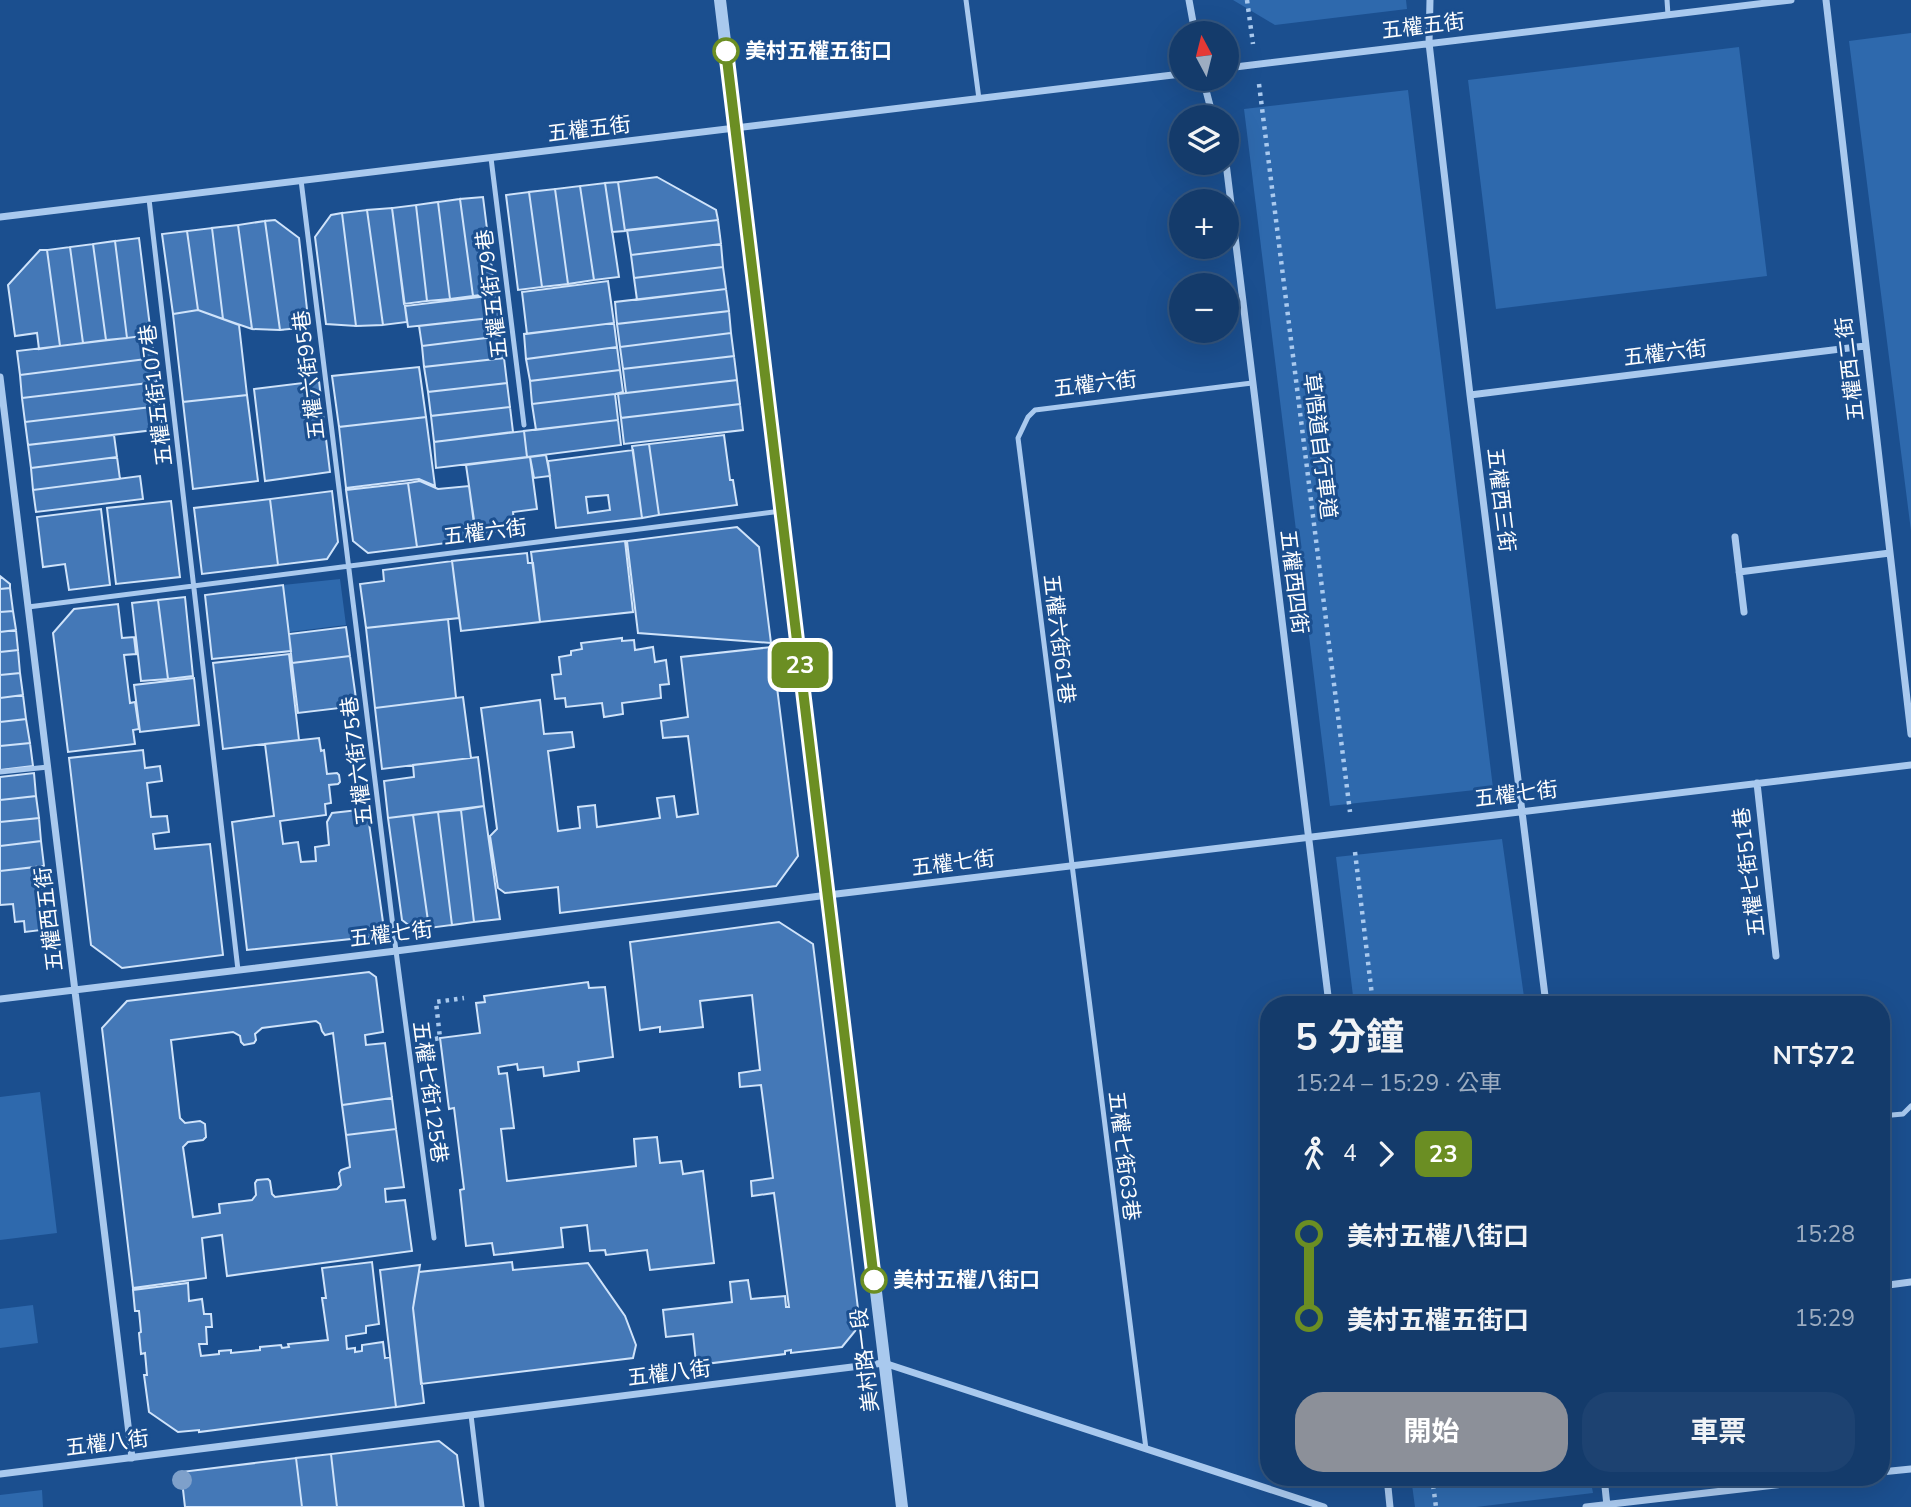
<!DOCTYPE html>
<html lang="zh-TW">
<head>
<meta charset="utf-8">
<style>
  :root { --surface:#143b6b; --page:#1d4271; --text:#f1f3f6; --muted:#9dadc1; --line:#33557e; --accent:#8c9099 }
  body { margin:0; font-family:"Nunito Sans","Noto Sans TC",sans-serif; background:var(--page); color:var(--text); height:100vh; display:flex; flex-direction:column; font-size:26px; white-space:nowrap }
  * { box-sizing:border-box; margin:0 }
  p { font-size:23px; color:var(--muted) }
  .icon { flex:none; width:38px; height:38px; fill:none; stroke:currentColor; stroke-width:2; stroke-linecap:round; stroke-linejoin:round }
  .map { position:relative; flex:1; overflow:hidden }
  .sheet { position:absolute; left:1260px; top:996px; width:630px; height:490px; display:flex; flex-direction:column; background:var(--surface); border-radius:28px; box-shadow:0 7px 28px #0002,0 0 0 2px var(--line) }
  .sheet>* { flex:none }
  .badge { padding:0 14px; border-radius:10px; font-size:24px; line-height:46px }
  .needle { width:46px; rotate:353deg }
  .fabs { position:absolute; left:1169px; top:21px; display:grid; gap:14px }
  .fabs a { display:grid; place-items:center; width:70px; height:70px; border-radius:50%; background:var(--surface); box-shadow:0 7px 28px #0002,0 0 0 2px var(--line); font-size:35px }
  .map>.badge { position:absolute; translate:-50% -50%; box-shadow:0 0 0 4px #fff }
  .legs { display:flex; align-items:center; gap:10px; height:77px; padding:0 35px; font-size:23px }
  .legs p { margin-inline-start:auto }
  .summary { display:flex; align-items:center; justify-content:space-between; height:119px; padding:0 35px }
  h1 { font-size:38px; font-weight:700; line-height:52px }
  .primary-button { display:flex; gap:14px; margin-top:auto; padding:14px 35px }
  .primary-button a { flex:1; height:80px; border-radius:28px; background:var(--accent); color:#fff; font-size:28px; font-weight:700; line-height:80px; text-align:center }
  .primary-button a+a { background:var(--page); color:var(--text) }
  ul { padding:0 35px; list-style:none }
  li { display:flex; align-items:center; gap:24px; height:84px; font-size:26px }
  li i { display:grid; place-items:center; width:10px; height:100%; margin:0 9px; background:currentColor }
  li i::after { content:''; width:18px; height:18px; margin:-9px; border:5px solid; border-radius:50%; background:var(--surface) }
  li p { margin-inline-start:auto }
  li:first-child i { background:linear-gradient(#0000 50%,currentColor 0) }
  li:last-child i { background:linear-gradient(currentColor 50%,#0000 0) }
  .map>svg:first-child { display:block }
</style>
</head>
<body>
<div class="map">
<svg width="1911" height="1507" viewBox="0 0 1911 1507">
  <rect width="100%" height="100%" fill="#1b4f8f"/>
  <path fill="#2e69ad" d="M1233,0h173l1,9 -132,16z
    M1911,33v498l-62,-490z
    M1739,47l28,229 -271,33 -28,-229z
    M1408,90l85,698 -163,18 -86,-697z
    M340,579l6,46 -57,7 -6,-47z
    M1502,839l23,165h-171l-18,-147z
    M40,1092l17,141 -57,7v-143z
    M33,1305l5,38 -38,5v-39z
    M1411,1477h179l3,16 -117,14h-61z
    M42,1490l1,17h-43v-12z"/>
  <path fill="#4478b7" stroke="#cfe3fa" stroke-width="2" fill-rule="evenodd" d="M657,177l59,33 2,10 -93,11 -7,-49z
    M618,182l7,49 -13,1 -7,-49z
    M605,183l14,94 -25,3 -14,-94z
    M580,186l14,94 -26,4 -13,-95z
    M555,189l13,95 -26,3 -13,-95z
    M529,192l13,95 -24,3 -12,-95z
    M483,197l12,96 -22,3 -13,-97z
    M460,199l13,97 -23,3 -12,-97z
    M438,202l12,97 -23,2 -11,-96z
    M416,205l11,96 -23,3 -12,-96z
    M392,208l15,114 -24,3 -16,-115z
    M367,210l16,115 -27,1 -14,-113z
    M342,213l14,113 -30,-2 -11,-87 16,-22z
    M275,220l24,18 10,89 -29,3 -15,-109z
    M718,220l3,24 -90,11 -4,-25z
    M265,221l15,109 -28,-1 -14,-104z
    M238,225l14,104 -29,-10 -11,-91z
    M212,228l11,91 -25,-9 -11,-79z
    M187,231l11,79 -25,4 -11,-80z
    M139,238l12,97 -24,3 -12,-97z
    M115,241l12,97 -21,2 -13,-96z
    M93,244l13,96 -23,3 -13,-96z
    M721,244l2,23 -89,11 -3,-23z
    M70,247l13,96 -23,3 -13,-96z
    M40,250h7l13,96 -21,3 -2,-16 -22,3 -7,-51z
    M723,267l3,22 -89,11 -3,-22z
    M608,281l6,42 -87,11 -5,-42z
    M726,289l3,22 -112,13 -2,-22z
    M496,295l3,22 -91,10 -3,-21z
    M198,310l41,15 8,70 -64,7 -10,-88z
    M729,311l2,22 -111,14 -3,-23z
    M499,317l3,19 -80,10 -3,-20z
    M614,323l3,24 -91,12 -2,-25z
    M731,333l3,23 -111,13 -3,-22z
    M151,335l3,23 -134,17 -3,-24z
    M502,336l2,22 -80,9 -2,-21z
    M617,347l3,23 -90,11 -4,-22z
    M734,356l3,24 -111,13 -3,-24z
    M154,358l3,24 -135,16 -2,-23z
    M504,358l3,25 -79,9 -4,-25z
    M419,367l7,50 -87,10 -7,-51z
    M620,370l3,22 -8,2 -83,10 -2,-23z
    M737,380l3,24 -119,14 -3,-24z
    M319,381l11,91 -65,9 -11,-92z
    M157,382l3,24 -135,16 -3,-24z
    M507,383l3,24 -79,9 -3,-24z
    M615,394l3,26 -82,10 -4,-26z
    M247,395l11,86 -65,8 -10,-87z
    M740,404l3,26 -119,14 -3,-26z
    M160,406l2,23 -134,16 -3,-23z
    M510,407l3,25 -79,10 -3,-26z
    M426,417l9,69 -16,-7 -73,9 -7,-61z
    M618,420l3,25 -94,12 -3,-26z
    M524,431l3,26 -91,11 -2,-26z
    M114,435l3,22 -86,11 -3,-23z
    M724,435l6,45h3l4,25 -78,10 -10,-71z
    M649,444l10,71 -17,3 -10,-72z
    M633,450l9,68 -86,10 -8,-67zM608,495l2,15 -22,3 -2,-16z
    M546,455l4,21 -16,2 -4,-21z
    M117,457l3,22 -87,11 -2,-22z
    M530,457l7,52 -24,3 2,17 -39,5 -10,-69z
    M140,476l3,23 -107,13 -3,-22z
    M420,481l18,8 31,-3 7,53 -59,8 -9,-64z
    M408,483l9,64 -49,6 -15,-12 -7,-51z
    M332,491l6,51 -11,17 -49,6 -8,-66z
    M270,499l8,66 -76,9 -8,-66z
    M171,501l9,76 -64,7 -9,-76z
    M101,509l9,76 -41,5 -4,-26 -22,3 -6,-50z
    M737,527l22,20 12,96 -133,-10 -11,-92z
    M625,541l8,71 -93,10 -9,-70z
    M527,553l1,10h5l7,59 -79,9 -9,-70z
    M452,561l7,57 -93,10 -6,-44 24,-3 -1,-11z
    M0,576l10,8v4l-10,1z
    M283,585l8,66 -79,8 -7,-64z
    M10,588l3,23 -13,1v-23z
    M185,597l8,79 -25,3 -10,-79z
    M158,600l10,79 -27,2 -9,-78z
    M118,604l4,34 12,-1 2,17 -12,1 6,48 5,-1 4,27 -6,1 2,14 -67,8 -15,-119 21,-24z
    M13,611l3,19 -16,2v-20z
    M448,619l8,79 -81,10 -9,-80z
    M346,627l4,29 -58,7 -3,-29z
    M16,630l2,20 -18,2v-20z
    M622,638v3l12,-1 1,10 18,-3 2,15 11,-2 3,24 -9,1 1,13 -39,5 1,11 -19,3 -2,-14 -36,4 -1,-9 -10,1 -3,-24 9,-1 -2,-17 12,-2v-4l11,-2 -1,-6z
    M772,647l26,209 -22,30 -216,27 -2,-26 -53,6 -7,-5 -8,-52 7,-7 -16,-121 59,-8 4,34 28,-2 2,15 -26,4 10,80 22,-3 -2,-21 17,-2 2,22 63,-9 -3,-20 17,-2 3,21 21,-3 -10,-78 -25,2 -2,-17 27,-4 -7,-60z
    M18,650l2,23 -20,2v-23z
    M289,654l10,86 -76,9 -10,-86z
    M350,656l7,50 -59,7 -6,-50z
    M20,673l3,22 -23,3v-23z
    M194,678l5,47 -59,7 -6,-47z
    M23,695l3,24 -26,3v-24z
    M463,697l8,61 -89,11 -7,-61z
    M26,719l4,24 -30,3v-24z
    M319,738l2,13 3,-1 3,24 10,-1 2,2 1,7 -2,2 -9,1 2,18 -6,1 1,11 -46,6 3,23 15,-2 3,20 15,-1 -1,-14 14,-2 -2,-23 5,-9 35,-4 16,113 -13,15 -123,13 -15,-128 42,-6 -9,-72z
    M30,743l3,23 -33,4v-24z
    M143,750l2,18 15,-2 2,15 -15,2 4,34 16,-1 2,16 -16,2 2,15 55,-5 13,111 -101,13 -31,-23 -22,-187z
    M478,757l6,49 -96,12 -4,-37 30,-4 -1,-12z
    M34,773l2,23 -36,4v-23z
    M36,796l3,22 -39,4v-22z
    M484,806l16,113 -26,3 -13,-112z
    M461,810l13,112 -22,3 -14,-113z
    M438,812l14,113 -23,3 -16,-113z
    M413,815l16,113 -14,2 -13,-10 -14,-102z
    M39,818l2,23 -41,5v-24z
    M41,841l3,25 -44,5v-25z
    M42,866l8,63 -25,3 -1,-11 -9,1 -2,-18 -13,1v-34z
    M779,922l34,22 47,381 -18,22 -51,6v-3l-6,1v3l-80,10v-2l-9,1 -3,-29 -27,3 -3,-27 69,-8 -2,-20 18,-2 3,19 34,-3 1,11h3l-15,-114 -22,3 -1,-15 22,-3 -12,-93 -21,2 -1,-14 21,-3 -8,-75 -52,6 3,26 -43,5v-5l-20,3 -10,-88z
    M369,972l7,5 7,55 -18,3 1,10 19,-2 7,55 -50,7 -9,-72 -8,2 -3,-4 -2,-7 -4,-3 -54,7 -7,6 1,6 -2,3 -10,2 -3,-3 -1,-6 -7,-4 -62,8 9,78 5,5 15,-2 5,3 1,13 -3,3 -15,2 -5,5 10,70 27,-4 -1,-9 33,-4 4,-5 -1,-12 2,-3 11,-1 2,2 2,13 3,3 62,-8 4,-4 -2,-12 2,-3 9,-3 -4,-32 50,-6 8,58 -19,2 1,13 19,-2 7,51 -185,25 -5,-41 -20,3 4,40 -73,10 -31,-260 25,-27z
    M588,982l1,6 16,-1 8,70 -35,5 1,9 -35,5 -1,-9 -25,3 -1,-6 -19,3 1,7 8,-1 7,55 -13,1 6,52 129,-15 -2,-27 23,-2 3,26 21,-2 2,13 20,-3 11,92 -64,7 -3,-20 -41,5 -1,-5 -15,1 -3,-26 -26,3 2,19 -69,8 -2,-12 -26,3 -6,-56 4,-1 -10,-81 -5,1 -9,-71 40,-5 -4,-30 9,-1 -1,-6z
    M392,1098l4,31 -50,6 -4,-30z
    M372,1262l7,62 -13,2v7l-20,3 1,13 8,-1v4l7,-1v-6l21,-3 2,16 5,-1 6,50 -197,25v-2l-21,2 -29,-20 -5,-37h3l-2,-22 -4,1 -2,-21 2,-1 -2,-21h-4l-2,-21 55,-7 1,18 13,-2 2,15h7l1,13h-6l1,17h-8l2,12 18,-2v-3l12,-1v3l29,-3v-3l21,-2 1,3 7,-1 -1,-3 40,-4 -6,-42h4l-4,-30z
    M512,1262l1,8 75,-7 37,53 11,29 -3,13 -212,26 -8,-76 6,-36z
    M420,1265l-7,43 11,95 -28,4 -16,-137z
    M439,1441l18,14 7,52h-127l-6,-53z
    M331,1454l6,53h-35l-6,-49z
    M296,1458l6,49h-117l-4,-35z"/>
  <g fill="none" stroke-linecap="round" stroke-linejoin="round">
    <path stroke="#a9c9ee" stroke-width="4.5" stroke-dasharray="3.5 5" stroke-linecap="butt" d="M1247,0l6,44
      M1259,84l91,728
      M1355,852l18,152
      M435,1039l5,-1 -4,-36 28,-4
      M1432,1477l4,30"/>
    <path stroke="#a9c9ee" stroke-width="5" d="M966,0l13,99
      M1667,0l1,15
      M491,158l33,267
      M301,180l95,771 38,287
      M149,199l89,771
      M28,607l753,-96
      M0,772l48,-5
      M1881,1116l22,-2 8,-8
      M471,1415l11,92
      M1146,1449l-128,-1011 10,-21 7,-7 217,-27"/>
    <path stroke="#a9c9ee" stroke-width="7" d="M1189,0l6,33
      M1430,0l-1,43 41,352 76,609
      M1826,0l85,734
      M1227,68l564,-68
      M1203,79l10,38
      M1226,163l103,841
      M0,217l1181,-143
      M0,377l132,1081
      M1470,395l395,-49
      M1735,537l9,75
      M1739,572l151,-19
      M1757,783l19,173
      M0,999l396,-48 432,-56 1083,-130
      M1881,1286l30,-4
      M1881,1472l30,-3
      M0,1474l884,-111 440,144
      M1387,1477l3,30
      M1604,1477l3,29
      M1586,1507l257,-30"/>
    <path stroke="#a9c9ee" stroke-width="12" d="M720,0l182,1507"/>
  </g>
  <circle fill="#7ea0ca" cx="182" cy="1480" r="10"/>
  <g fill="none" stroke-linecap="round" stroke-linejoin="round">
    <g stroke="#fff" stroke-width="16">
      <path id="line-1" d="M726,51l148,1229"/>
    </g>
    <use href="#line-1" stroke="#6b8e23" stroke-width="10"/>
  </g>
  <g fill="#fff" stroke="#6b8e23" stroke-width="3.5">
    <circle cx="726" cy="51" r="12"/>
    <circle cx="874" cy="1280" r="12"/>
  </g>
  <g text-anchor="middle" stroke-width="6" stroke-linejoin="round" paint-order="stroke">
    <g font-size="21" fill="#fff" stroke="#1b4f8f">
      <text transform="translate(1423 26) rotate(-7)" y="7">五權五街</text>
      <text transform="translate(589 129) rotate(-7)" y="7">五權五街</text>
      <text transform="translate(492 294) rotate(-97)" y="7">五權五街79巷</text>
      <text transform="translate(1665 353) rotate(-7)" y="7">五權六街</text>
      <text transform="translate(1850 369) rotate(-97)" y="7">五權西二街</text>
      <text transform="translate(309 375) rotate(-97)" y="7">五權六街95巷</text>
      <text transform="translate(1095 384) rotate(-7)" y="7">五權六街</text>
      <text transform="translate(156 395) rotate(-97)" y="7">五權五街107巷</text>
      <text transform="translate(1320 446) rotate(83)" y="7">草悟道自行車道</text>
      <text transform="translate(1501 500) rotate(83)" y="7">五權西三街</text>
      <text transform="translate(485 532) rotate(-7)" y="7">五權六街</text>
      <text transform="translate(1294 582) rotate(83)" y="7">五權西四街</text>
      <text transform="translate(1059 639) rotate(83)" y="7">五權六街61巷</text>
      <text transform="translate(357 761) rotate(-97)" y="7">五權六街75巷</text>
      <text transform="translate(1516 794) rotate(-7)" y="7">五權七街</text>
      <text transform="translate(953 863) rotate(-7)" y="7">五權七街</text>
      <text transform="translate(1749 872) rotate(-97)" y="7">五權七街51巷</text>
      <text transform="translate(49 919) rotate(-97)" y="7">五權西五街</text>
      <text transform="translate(391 934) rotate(-7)" y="7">五權七街</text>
      <text transform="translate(430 1092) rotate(82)" y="7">五權七街125巷</text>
      <text transform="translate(1124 1156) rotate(83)" y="7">五權七街63巷</text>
      <text transform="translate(865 1360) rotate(-97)" y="7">美村路一段</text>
      <text transform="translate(669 1373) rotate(-7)" y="7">五權八街</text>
      <text transform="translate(107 1443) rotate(-7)" y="7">五權八街</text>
    </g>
    <g font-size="21" font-weight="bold" fill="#fff" stroke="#1b4f8f" text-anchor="start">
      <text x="745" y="58">美村五權五街口</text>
      <text x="893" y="1287">美村五權八街口</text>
    </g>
  </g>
</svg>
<div class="fabs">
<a><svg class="needle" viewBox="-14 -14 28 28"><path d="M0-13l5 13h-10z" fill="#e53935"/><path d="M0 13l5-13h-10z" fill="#9dadc1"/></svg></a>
<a><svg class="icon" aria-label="layers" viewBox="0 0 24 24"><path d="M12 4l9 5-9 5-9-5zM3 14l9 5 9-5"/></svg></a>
<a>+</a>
<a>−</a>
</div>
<b class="badge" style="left:800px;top:665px;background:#6b8e23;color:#fff">23</b>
<section class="sheet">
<div class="summary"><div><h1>5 分鐘</h1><p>15:24 – 15:29 · 公車</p></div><b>NT$72</b></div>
<div class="legs"><svg class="icon" aria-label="walk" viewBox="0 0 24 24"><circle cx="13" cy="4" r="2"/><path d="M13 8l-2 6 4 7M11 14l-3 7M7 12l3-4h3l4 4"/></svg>4<svg class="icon" aria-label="forward" viewBox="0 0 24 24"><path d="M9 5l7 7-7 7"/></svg><b class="badge" style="background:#6b8e23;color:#fff">23</b></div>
<ul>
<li><i style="color:#6b8e23"></i><b>美村五權八街口</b><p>15:28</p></li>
<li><i style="color:#6b8e23"></i><b>美村五權五街口</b><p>15:29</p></li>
</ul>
<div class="primary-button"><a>開始</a><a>車票</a></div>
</section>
</div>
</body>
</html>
